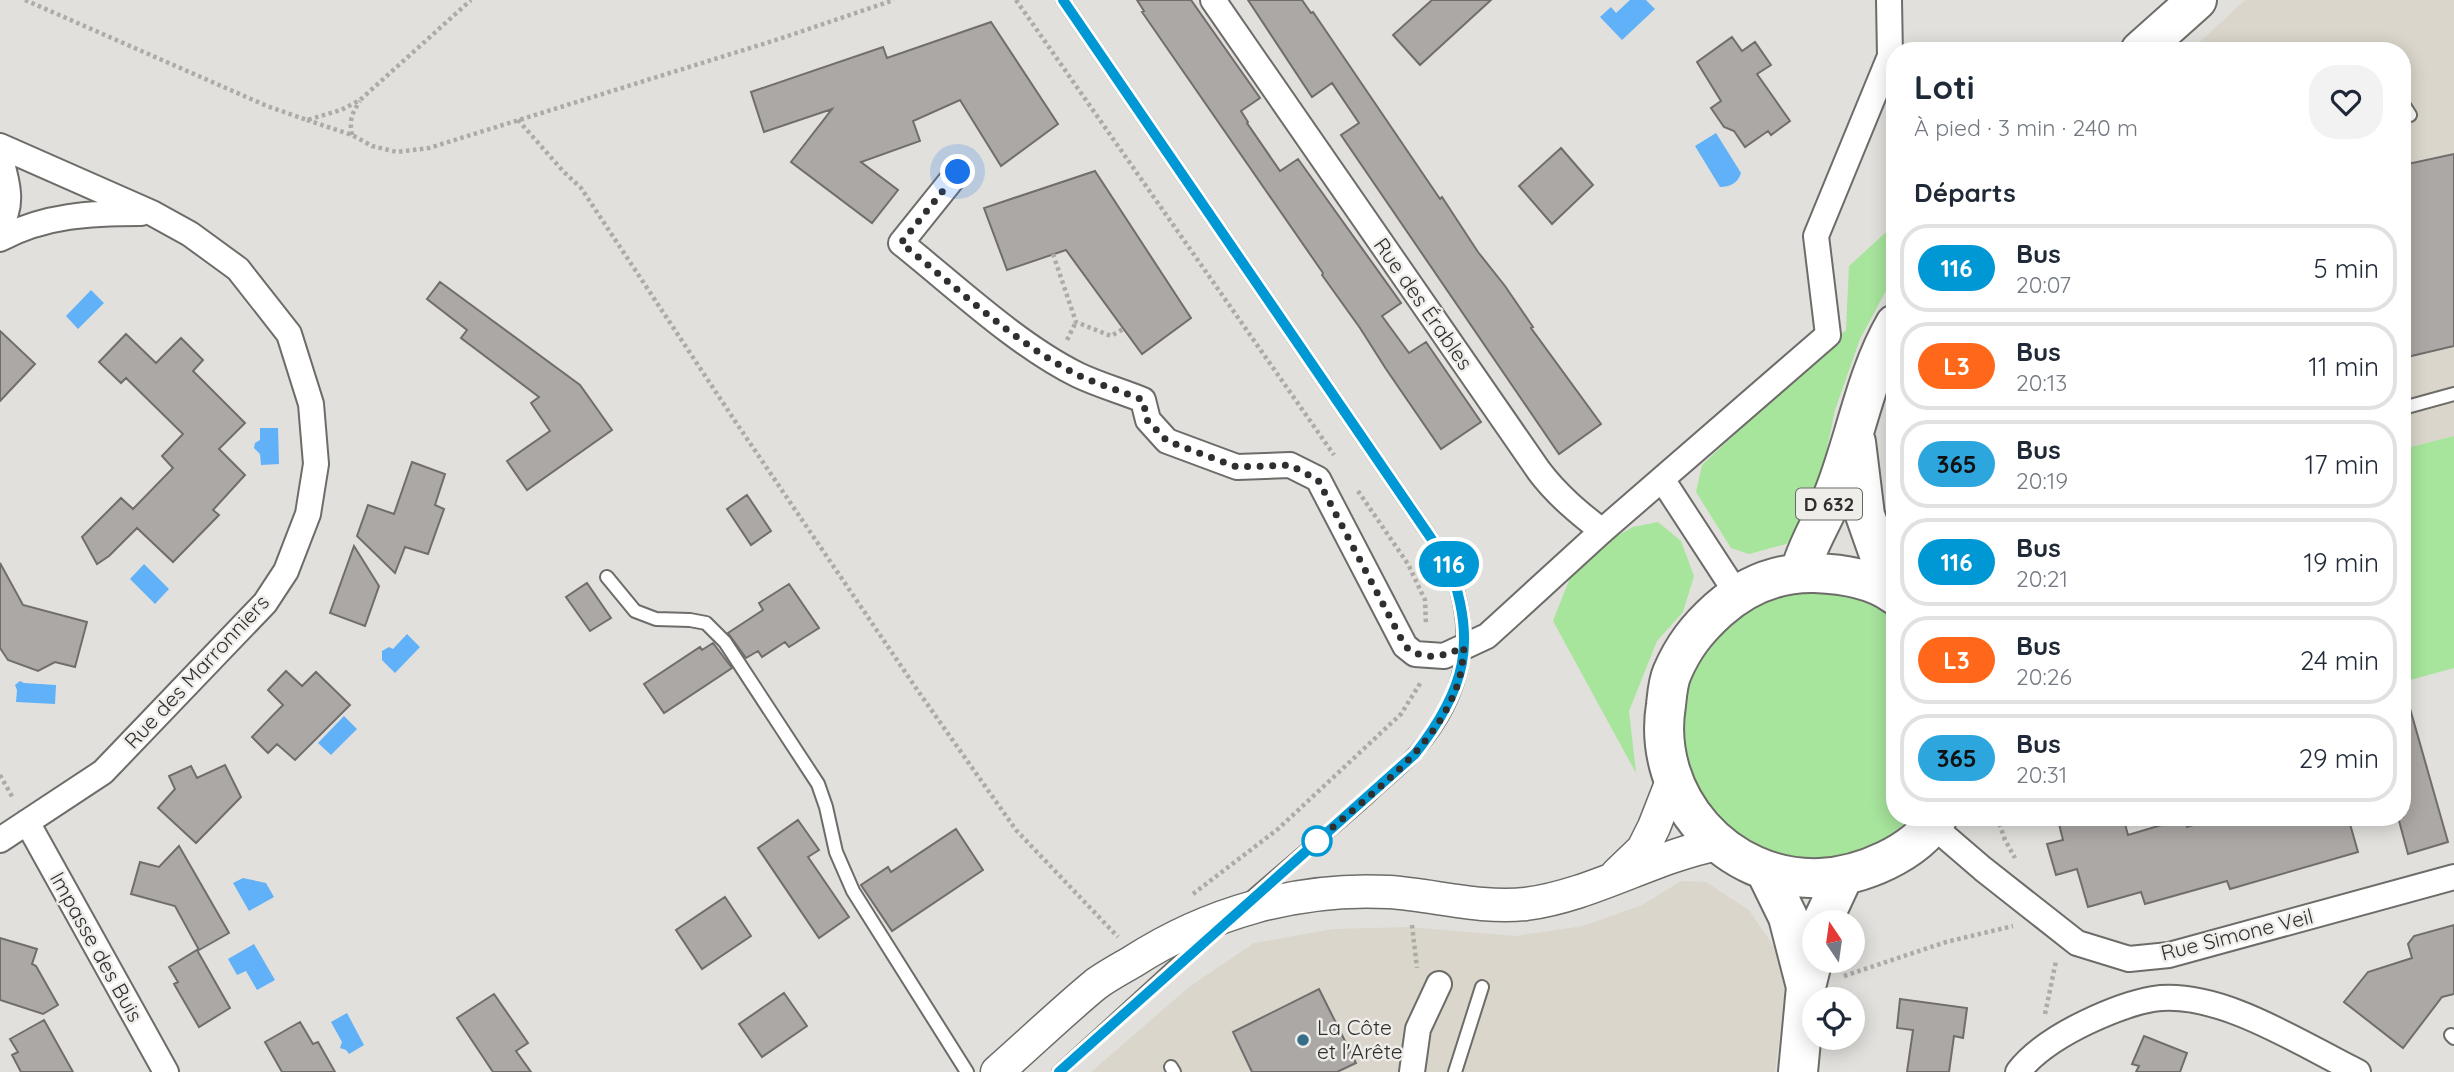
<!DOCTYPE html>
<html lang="fr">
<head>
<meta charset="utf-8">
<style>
  :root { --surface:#fff; --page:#f2f2f3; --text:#1f2937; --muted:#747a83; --line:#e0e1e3 }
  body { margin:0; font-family:Quicksand,sans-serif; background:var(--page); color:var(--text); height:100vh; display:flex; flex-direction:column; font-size:26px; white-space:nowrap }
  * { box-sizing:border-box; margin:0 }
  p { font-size:23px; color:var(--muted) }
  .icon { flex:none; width:38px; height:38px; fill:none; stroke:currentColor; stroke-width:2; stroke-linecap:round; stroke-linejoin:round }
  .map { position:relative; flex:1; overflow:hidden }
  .sheet { position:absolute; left:1886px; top:42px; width:525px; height:784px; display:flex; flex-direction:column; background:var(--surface); border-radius:28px; box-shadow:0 4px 18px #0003 }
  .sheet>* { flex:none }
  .badge { padding:0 14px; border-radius:23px; font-size:24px; line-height:46px }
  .needle { width:46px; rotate:347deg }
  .controls { position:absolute; left:1802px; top:910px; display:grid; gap:14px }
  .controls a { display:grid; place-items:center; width:63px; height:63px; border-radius:50%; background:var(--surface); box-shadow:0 4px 18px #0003; font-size:35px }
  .you { position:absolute; width:35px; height:35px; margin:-18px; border:5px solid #fff; border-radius:50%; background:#1a73e8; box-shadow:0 0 0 10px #1a73e833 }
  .map>.badge { position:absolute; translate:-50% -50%; box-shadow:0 0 0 4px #fff }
  h2 { padding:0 28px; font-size:26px; line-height:63px }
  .round { display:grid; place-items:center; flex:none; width:74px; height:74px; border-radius:28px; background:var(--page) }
  .head { display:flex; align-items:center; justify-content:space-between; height:119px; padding:0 28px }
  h1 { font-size:33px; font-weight:700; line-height:52px }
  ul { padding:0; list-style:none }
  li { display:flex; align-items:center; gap:21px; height:88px; margin:0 14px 10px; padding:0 14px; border:4px solid var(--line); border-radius:28px }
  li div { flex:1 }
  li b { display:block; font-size:26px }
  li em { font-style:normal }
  li .badge { min-width:77px; font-weight:700; text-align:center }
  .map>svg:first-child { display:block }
</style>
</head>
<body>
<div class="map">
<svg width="2454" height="1072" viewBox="0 0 2454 1072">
  <rect width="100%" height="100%" fill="#e1e0dc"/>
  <path fill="#dad6cb" d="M2245,0h209v436l-51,13v-398h-213z
    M1681,881l25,1 43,28 28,41 10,27 -12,94h-684l98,-85 65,-44 79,-14 77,-2 106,9 67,-10 59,-21z"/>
  <path fill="#a7e49c" d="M1895,224v50l-35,65 -25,71 -13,63 -18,54 -18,17 -37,10 -18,-6 -35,-56 6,-27 144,-135 3,-64z
    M2454,436v232l-51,14v-233z
    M1658,522l23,19 13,35 -11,36 -26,29 -28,70 7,62 -83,-152 17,-43 40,-38 23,-13z
    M1831,589l39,10 25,16v202h17c-92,90 -240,25 -233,-104 1,-17 6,-42 16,-56 7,-8 16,-15 23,-22 11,-10 22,-26 35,-33 25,-12 51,-13 78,-13z"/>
  <path fill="#60b1f7" d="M1630,0h16l9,9 -33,31 -22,-23 11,-10 5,6z
    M1716,133l25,40c-3,10 -11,14 -21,14l-25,-41z
    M91,290l13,13 -26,26 -12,-13z
    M260,428h18l1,36 -18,1 -1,-11 -6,-6 1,-5 5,-3z
    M144,564l25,25 -14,15 -25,-25z
    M407,634l13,13 -25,26 -13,-13v-9l7,-4 4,2z
    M20,681l4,2 32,2 -1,19 -39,-2 1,-12 -2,-5z
    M344,716l13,13 -26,26 -13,-12z
    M243,878l23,5 8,14 -25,14 -16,-28z
    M254,944l21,36 -18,10 -11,-19 -9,4 -9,-16z
    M347,1013l17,32 -15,9 -3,-4 -6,-2 2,-6 -11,-20z"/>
  <path fill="#aca8a6" stroke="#716d6c" stroke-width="2" d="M1137,0h54l69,98 -19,13 7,11 -1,1 33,48 18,-12 103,144 -19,13 27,37 17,-11 55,80 -40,27 -55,-80 -26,-41 -38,-53 1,-2 -181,-261 2,-1z
    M1248,0h54l9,13 2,-1 127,187 2,-2 36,55 27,34 28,41 -2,1 70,96 -42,30 -218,-319 18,-12 -27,-40 -20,14z
    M1432,0h59l-71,65 -27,-30z
    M991,22l67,102 -57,42 -41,-66 -47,21 7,20 -59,21 37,28 -26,33 -81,-61 41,-53 -68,23 -13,-40 132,-45 4,11z
    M1732,37l10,14 13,-9 16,23 -14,9 33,47 -19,14 -3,-4 -23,16 -11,-16 -10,-4 -13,-19 10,-7 -24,-39z
    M1561,148l32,37 -41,39 -33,-38z
    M2454,154v192l-51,12v-193z
    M1095,171l96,147 -49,36 -76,-104 -59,20 -23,-62z
    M440,282l140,103 32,45 -85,60 -20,-29 43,-30 -19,-28 8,-6 -78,-59 6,-8 -40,-31z
    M0,331l35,33 -35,37z
    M126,334l30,29 25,-25 22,22 -10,11 52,52 -26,26 26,26 -32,35 6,5 -46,47 -36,-34 -28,28 -12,8 -15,-27 39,-39 12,11 40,-41 -11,-12 21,-22 -57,-56 -5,5 -22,-21z
    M412,462l33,12 -10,31 9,4 -16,45 -23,-7 -10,26 -38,-37 11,-31 26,9z
    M747,495l24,36 -20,14 -24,-36z
    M354,546l25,40 -14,40 -35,-13z
    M0,563l23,42 64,17 -12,45 -20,-5 -17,9 -30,-11 -8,-12z
    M587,583l24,35 -21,13 -24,-34z
    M789,584l30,44 -30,19 -4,-5 -23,15 -4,-6 -12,7 -18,-25 35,-23 -4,-7z
    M713,643l19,25 -68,45 -20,-29 56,-37 2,3z
    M286,671l16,15 14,-14 34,33 -55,55 -18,-16 -9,9 -16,-16 31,-32 -15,-15z
    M2409,705l39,137 -40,12 -10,-37h5v-111z
    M225,765l16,32 -45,46 -38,-35 17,-19 -6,-13 22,-10 6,12z
    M2081,817h42l5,18 57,-17 2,9 32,-10h129l10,35 -128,37 -3,-8 -82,23 -4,-12 -53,15 -11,-38 -21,6 -9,-31 16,-4 -4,-16z
    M798,820l21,30 -11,7 41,60 -30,21 -61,-90z
    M956,829l27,41 -91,61 -31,-46 27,-18 3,5z
    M179,846l50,87 -30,17 -24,-44 -44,-12 9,-32 19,5z
    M725,897l26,39 -49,33 -26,-39z
    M2454,925v69l-12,3 -39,51 -59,-46 24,-30 44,-14 -4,-14 6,-8z
    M0,938l37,11 -5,15 4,2 22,39 -15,9 -43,-14z
    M197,950l33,58 -31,19 -25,-43 4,-2 -9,-15z
    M1319,989l37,74 -19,9h-85l-19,-40z
    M784,993l23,33 -45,31 -23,-33z
    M494,994l34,49 -12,8 15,21h-38l-36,-54z
    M1900,999l67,9 -4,30 -9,-2 -5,36h-42l6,-42 -16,-2z
    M44,1020l29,52h-52l-9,-17 6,-3 -8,-13z
    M300,1022l13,22 5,-2 17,30h-53l-17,-30z
    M2144,1036l43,17 -7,19h-44l3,-6 -7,-2z"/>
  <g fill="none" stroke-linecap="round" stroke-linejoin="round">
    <g stroke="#6d6c69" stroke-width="16">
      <path id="service" d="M1063,0l385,563c28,71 19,131 -32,189 -14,16 -32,29 -47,44 -39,35 -79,68 -118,102
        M2403,104l7,11
        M2403,408l51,-14
        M607,577l28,34 21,8 34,1 16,3 19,19 93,142 8,23 10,45 17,39 114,181
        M2451,1035l3,3
        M1171,1067l3,5
        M1059,1072l152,-139
        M1455,1072l27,-85"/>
    </g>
    <g stroke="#6d6c69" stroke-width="28">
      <path id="minor" d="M1213,0l326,471c18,24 40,42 63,60
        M0,146l152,67 38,21 48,35 51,65 22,70 5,60 -8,50 -22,57 -21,32 -162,169 -103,68
        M0,156c6,22 15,49 0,68
        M958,172l-57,71c54,43 116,102 177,132 21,10 43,16 65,25l5,20 19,21 70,26 53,-2 28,14 87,167 10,8 29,2 43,-20 115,-105 226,-196 -12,-99 74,-180 -1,-56
        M0,239c45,-24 91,-26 141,-26
        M1662,479l75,115
        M27,822l139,250
        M1933,826l50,43 94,74 52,16 40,-4 285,-78
        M1412,1072l6,-43 21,-45
        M2018,1072c17,-22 44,-38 69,-50 21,-10 43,-19 66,-23 65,-10 148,45 205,73"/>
    </g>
    <g stroke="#6d6c69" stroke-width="35">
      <path id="tertiary" d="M1617,874l26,-25 11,-22 18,-46
        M997,1072c33,-29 65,-60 99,-88 11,-8 24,-15 36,-22 76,-49 166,-75 257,-70 45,3 91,17 137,12 67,-9 126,-47 192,-60"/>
    </g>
    <g stroke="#6d6c69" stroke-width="42">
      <path id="primary" d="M2140,51l57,-51
        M1856,442l9,73 18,51 4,23
        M1800,572c7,-28 24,-52 34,-79 22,-56 31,-117 61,-169
        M1895,595c-23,-17 -53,-21 -80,-22 -37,-1 -70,13 -97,37 -21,19 -35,37 -46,63 -4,9 -5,22 -6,32 -15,91 60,177 154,173 41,-2 95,-24 118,-61
        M1765,870l23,47 18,70
        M1822,922l21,-45
        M1798,1072l8,-85 6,-24"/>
    </g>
    <path stroke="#acaba8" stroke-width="4.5" stroke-dasharray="3.5 3.5" stroke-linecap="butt" d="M25,0l242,106 40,14 34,-10 19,-10 111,-100
      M1016,0l318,455
      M307,120l45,15 20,11 25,6 32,-4 350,-109 115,-39
      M518,120l45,51 18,17 154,233 183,270 98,139 102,107
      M352,135c-3,-15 0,-22 8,-34
      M1053,254l23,68 35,14 12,-7
      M1067,340l9,-18
      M1358,491l50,73 17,36 1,25
      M0,775l13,23
      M1997,817l8,23 10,18
      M1193,894l85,-65 123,-115 20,-32
      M1412,925l5,43
      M1844,976l102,-34 67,-16
      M2045,1014l11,-53"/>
    <use href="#service" stroke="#fff" stroke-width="12"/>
    <use href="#minor" stroke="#fff" stroke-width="24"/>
    <use href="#tertiary" stroke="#fff" stroke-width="32"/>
    <use href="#primary" stroke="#fff" stroke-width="38"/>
  </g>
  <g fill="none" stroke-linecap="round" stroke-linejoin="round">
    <g stroke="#fff" stroke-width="16">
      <path id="line" d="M1059,1072l356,-318c51,-65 63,-113 33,-191l-385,-563"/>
    </g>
    <use href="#line" stroke="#0098d4" stroke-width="10"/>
    <path stroke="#302f2e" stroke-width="7" stroke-dasharray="0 12.6" d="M958,172l-57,71c54,43 116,102 177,132 21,10 43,16 65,25l4,20 20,21 70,26 53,-2 28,15 87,166c19,16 38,11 59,1 -1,11 -2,22 -5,33 -22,70 -90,114 -142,161"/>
  </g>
  <circle fill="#fff" stroke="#0098d4" stroke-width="3.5" cx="1317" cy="841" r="14"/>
  <circle fill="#346f87" stroke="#eeede9" stroke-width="2.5" cx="1303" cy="1040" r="7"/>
  <g text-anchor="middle" stroke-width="5" stroke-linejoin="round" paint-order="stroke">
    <rect fill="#eeede9" stroke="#696866" stroke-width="2" x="1796" y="488.5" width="66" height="31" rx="5"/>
    <g font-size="19" font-weight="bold" fill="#302f2e">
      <text x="1829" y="511">D 632</text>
    </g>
    <g font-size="21" fill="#302f2e" stroke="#eeede9">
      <text transform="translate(1423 304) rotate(55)" y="7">Rue des Érables</text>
      <text transform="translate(197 672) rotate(-47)" y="7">Rue des Marronniers</text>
      <text transform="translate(2237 935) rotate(-14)" y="7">Rue Simone Veil</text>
      <text transform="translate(96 947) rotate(61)" y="7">Impasse des Buis</text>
    </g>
    <g font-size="21" fill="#302f2e" stroke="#eeede9" text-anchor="start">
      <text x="1317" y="1035">La Côte<tspan x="1317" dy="24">et l'Arête</tspan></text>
    </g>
  </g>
</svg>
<div class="controls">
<a><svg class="needle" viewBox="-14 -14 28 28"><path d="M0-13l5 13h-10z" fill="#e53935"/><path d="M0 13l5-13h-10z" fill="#747a83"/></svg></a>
<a><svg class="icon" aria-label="locate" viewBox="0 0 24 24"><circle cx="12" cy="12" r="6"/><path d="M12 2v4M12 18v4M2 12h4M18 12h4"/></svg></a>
</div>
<div class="you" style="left:958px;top:172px"></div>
<b class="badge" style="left:1449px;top:564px;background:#0098d4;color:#fff">116</b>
<section class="sheet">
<div class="head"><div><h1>Loti</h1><p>À pied · 3 min · 240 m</p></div><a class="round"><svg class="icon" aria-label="heart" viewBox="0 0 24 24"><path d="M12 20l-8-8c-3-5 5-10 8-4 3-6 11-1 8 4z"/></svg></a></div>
<h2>Départs</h2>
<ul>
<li><span class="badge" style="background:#0098d4;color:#fff">116</span><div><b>Bus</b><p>20:07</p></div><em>5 min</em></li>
<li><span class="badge" style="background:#ff671b;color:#fff">L3</span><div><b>Bus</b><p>20:13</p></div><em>11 min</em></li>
<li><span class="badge" style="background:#2da6dd;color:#111">365</span><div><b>Bus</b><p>20:19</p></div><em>17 min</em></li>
<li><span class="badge" style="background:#0098d4;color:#fff">116</span><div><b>Bus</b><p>20:21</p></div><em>19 min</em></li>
<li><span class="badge" style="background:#ff671b;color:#fff">L3</span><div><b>Bus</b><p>20:26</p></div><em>24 min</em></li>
<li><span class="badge" style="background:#2da6dd;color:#111">365</span><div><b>Bus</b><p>20:31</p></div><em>29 min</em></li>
</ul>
</section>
</div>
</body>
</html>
